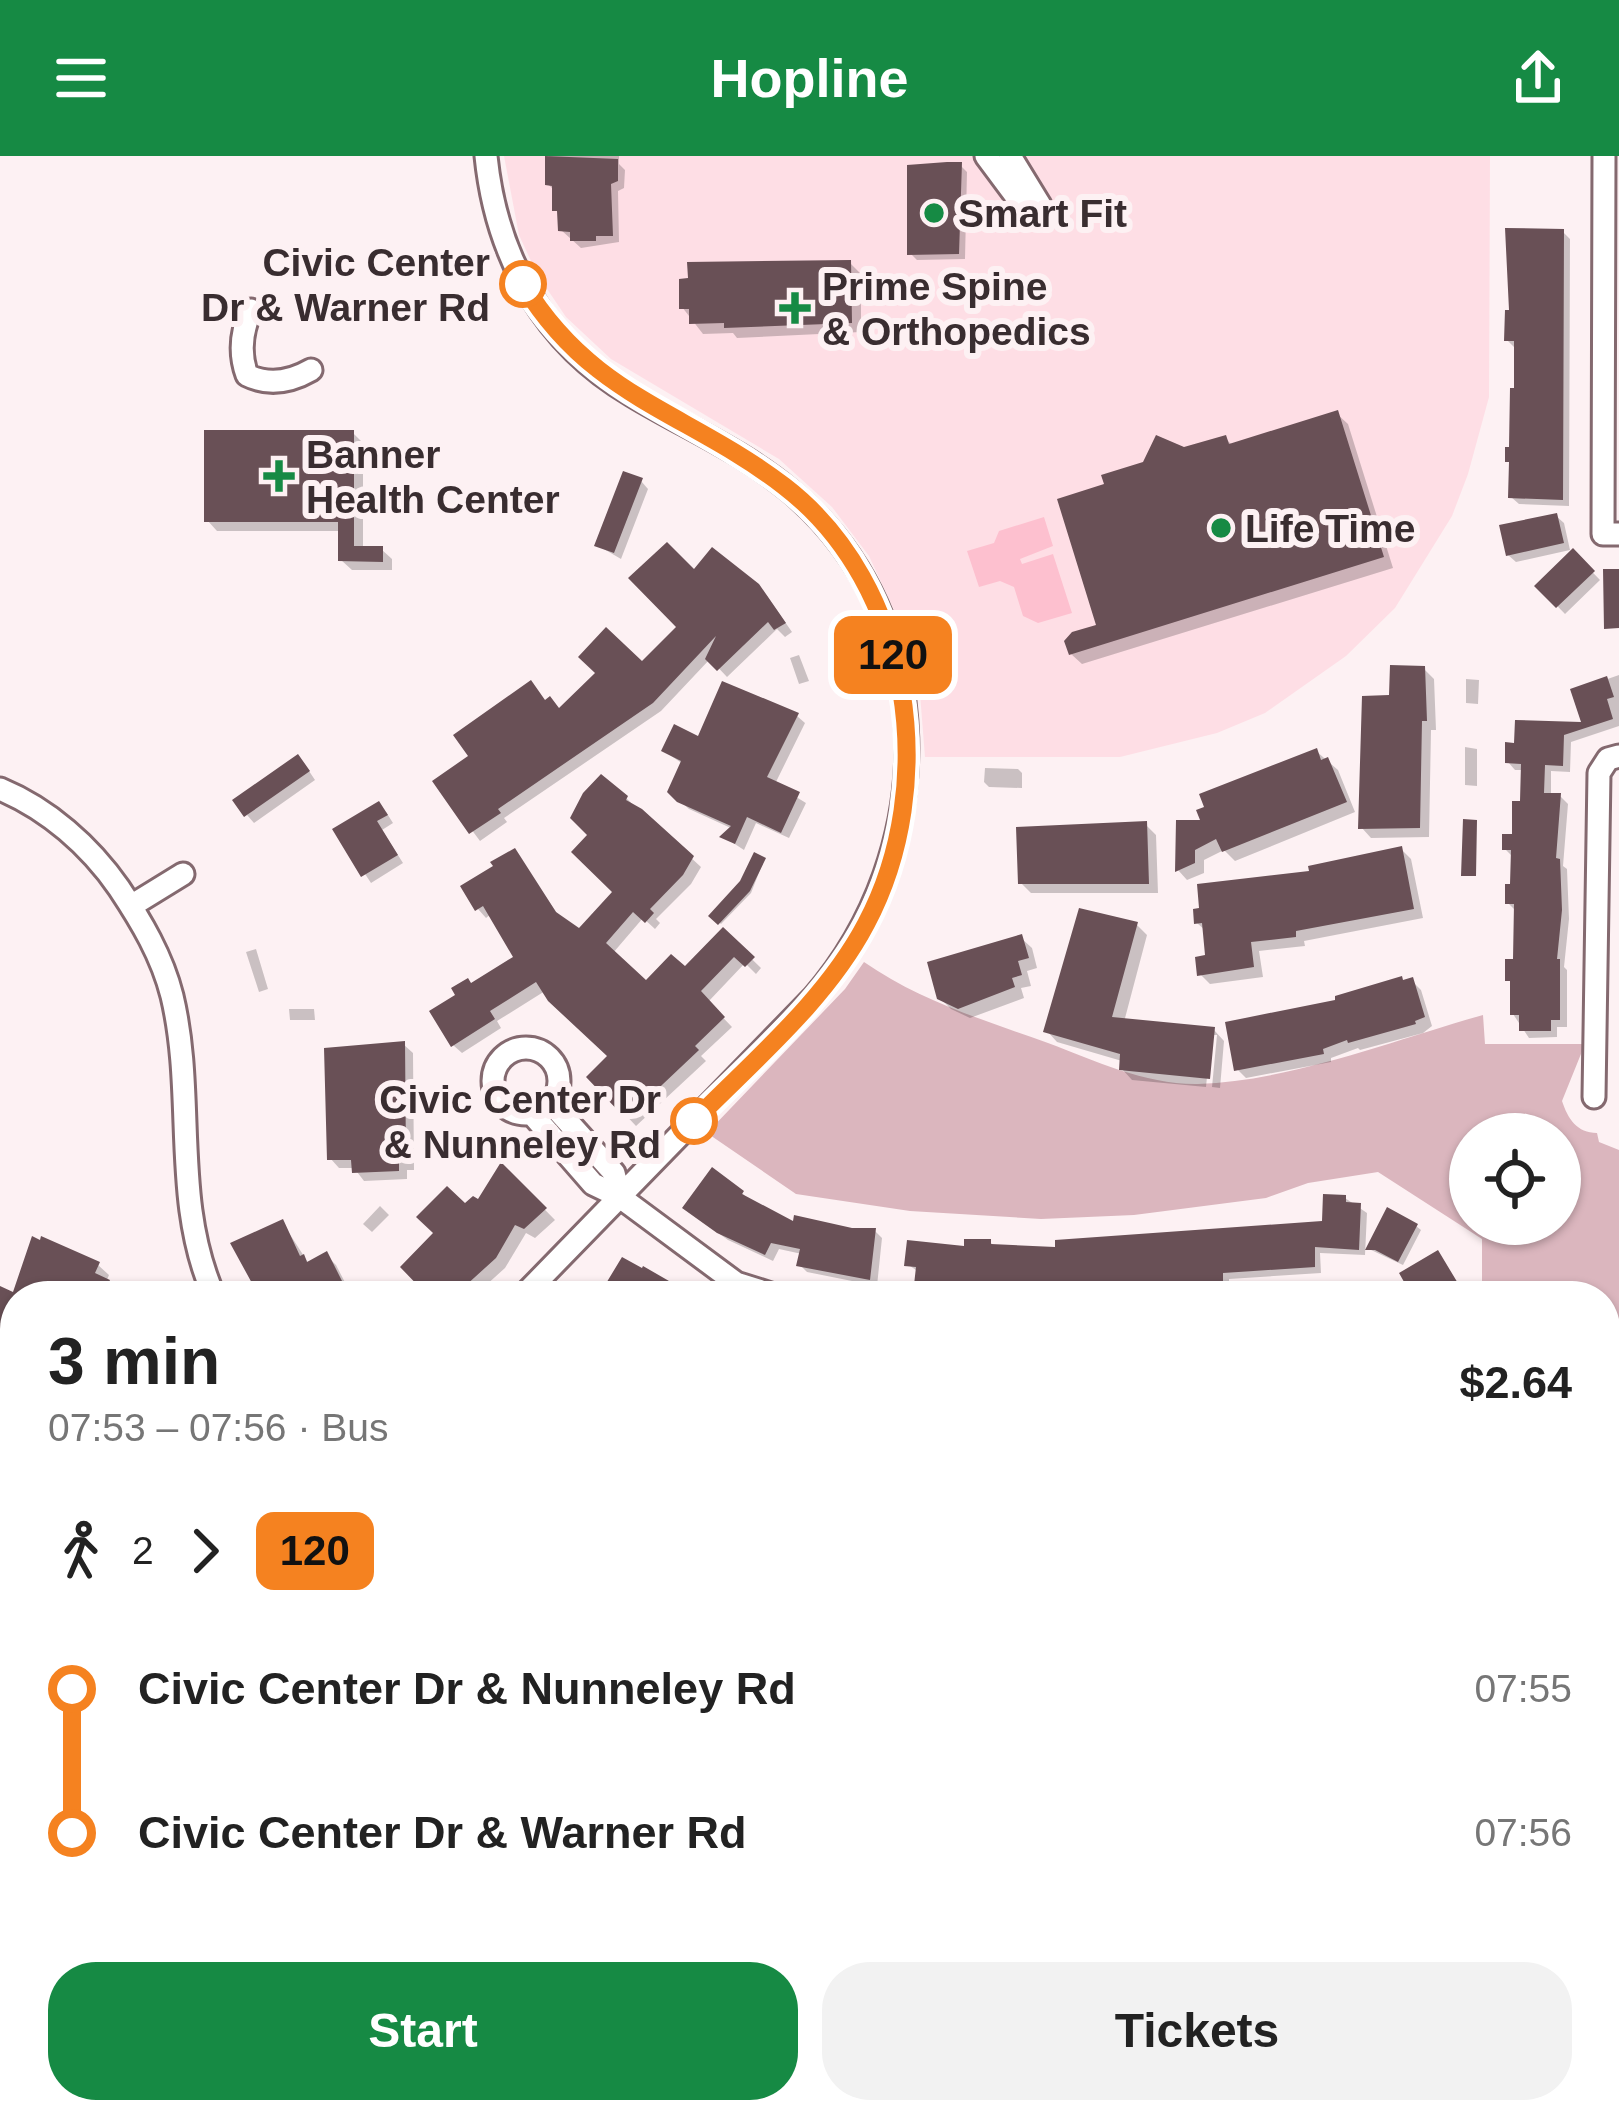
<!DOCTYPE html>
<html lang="en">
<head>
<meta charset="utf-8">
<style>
  :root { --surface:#fff; --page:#f2f2f2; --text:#222; --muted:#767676; --accent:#168a44 }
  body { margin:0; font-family:Helvetica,sans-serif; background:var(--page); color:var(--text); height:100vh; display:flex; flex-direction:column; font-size:45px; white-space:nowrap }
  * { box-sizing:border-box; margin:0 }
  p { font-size:39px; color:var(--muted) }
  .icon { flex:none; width:66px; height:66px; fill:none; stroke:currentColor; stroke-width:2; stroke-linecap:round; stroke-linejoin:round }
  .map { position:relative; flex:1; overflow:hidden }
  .sheet { position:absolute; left:0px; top:1125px; width:1620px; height:843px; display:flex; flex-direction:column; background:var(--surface); border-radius:48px 48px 0 0; box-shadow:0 3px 9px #0004 }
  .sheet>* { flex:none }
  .badge { padding:0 24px; border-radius:18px; font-size:42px; line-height:78px }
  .fabs { position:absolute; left:1449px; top:957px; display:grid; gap:24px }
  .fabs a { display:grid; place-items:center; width:132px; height:132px; border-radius:50%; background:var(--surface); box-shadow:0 3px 9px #0004; font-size:60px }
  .map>.badge { position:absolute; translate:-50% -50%; box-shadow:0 0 0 6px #fff }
  .legs { display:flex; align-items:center; gap:18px; height:132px; padding:0 48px; font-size:39px }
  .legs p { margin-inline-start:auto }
  .head { display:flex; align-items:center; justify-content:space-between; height:204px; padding:0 48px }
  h1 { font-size:66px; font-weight:600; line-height:90px }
  .primary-button { display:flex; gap:24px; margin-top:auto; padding:24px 48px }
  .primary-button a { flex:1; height:138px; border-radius:48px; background:var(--accent); color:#fff; font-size:48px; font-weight:600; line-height:138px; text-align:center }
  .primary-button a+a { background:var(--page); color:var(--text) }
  ul { padding:0 48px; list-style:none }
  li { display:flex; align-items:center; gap:42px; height:144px; font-size:45px }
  li i { display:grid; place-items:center; width:18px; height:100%; margin:0 15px; background:currentColor }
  li i::after { content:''; width:30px; height:30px; margin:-15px; border:9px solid; border-radius:50%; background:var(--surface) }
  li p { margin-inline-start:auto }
  li:first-child i { background:linear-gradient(#0000 50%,currentColor 0) }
  li:last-child i { background:linear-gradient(currentColor 50%,#0000 0) }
  header { display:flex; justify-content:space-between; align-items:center; height:156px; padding:0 48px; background:var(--accent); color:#fff; font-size:54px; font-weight:600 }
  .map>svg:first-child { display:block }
</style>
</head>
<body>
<header><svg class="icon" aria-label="menu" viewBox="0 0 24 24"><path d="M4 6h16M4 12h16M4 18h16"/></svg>Hopline<svg class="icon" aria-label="share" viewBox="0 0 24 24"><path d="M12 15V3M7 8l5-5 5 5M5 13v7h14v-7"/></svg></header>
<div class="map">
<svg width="1619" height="1966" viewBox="0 0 1619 1966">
  <rect width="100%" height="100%" fill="#fdf1f3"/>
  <path fill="#fedee5" d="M504,0h986l-1,241 -21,77 -16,42 -57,92 -49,48 -81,57 -48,20 -97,24h-195l-6,-76 -10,-39 -40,-86 -37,-49 -53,-48 -168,-100 -45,-42 -29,-43 -18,-39z
    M1619,1277v689h-308v-13h294v-665z"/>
  <path fill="#dbb6be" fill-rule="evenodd" d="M864,806c56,39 120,58 184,81 47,18 99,42 150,41 93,-3 196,-44 285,-69l2,29h100l-23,57c6,18 15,32 35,32l2,9 20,8v250l-14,11v-115h-123v-57l-104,-67 -70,11 -42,15 -132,17 -93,4 -131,-8 -114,-17 -89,-61 138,-144zM1470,978h90v90h-90z"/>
  <path fill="#fdc0cf" d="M1044,361l9,29 -33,13 2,5 31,-10 19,59 -34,10 -15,-7 -9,-29 -14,-6 -21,6 -12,-36 27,-8 5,-12z"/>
  <path fill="#0003" d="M549,0h70v8l6,6 -1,18 -6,3 1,51 -38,6 -20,-18 -6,-39 -7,-7z
    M961,10l6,6 -2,87 -48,1 -7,-7z
    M1563,76l7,7 -1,267 -50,-2 -8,-7 6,-106 -3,-44 -7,-7z
    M850,107l11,11v58l-124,6 -4,-5 -30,1 -21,-27z
    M1337,258l11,10 45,144 -311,96 -11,-10 29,-27 8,-141 37,-21 39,-14 41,-13 8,8z
    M353,277l10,10v106h18l11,10v11h-40l-11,-10v-29h-124l-10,-11z
    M641,325l7,8 -27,70 -24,-14z
    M1556,360l8,7 6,27 -54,12 -8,-7z
    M1573,396l27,28 -35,34 -27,-28z
    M767,440l25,36 -7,5 -8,-8 -50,48 -17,-18 -49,52 -157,107 3,4 -27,19 -44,-59 110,-79 14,8 82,-45 38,-38z
    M799,499l10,26 -10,3 -9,-26z
    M1424,513l10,10 2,51h-5l-2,107 -58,1 -10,-11z
    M1619,519v51l-48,16 -1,30 -19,-1v25h9l8,8 -5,62 4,3 2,50 -5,48 3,3v57h-10v10l-28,1 -16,-24 4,-102 -9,-9 5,-16 1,-29 -9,-9 10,-12 8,-33 1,-34h-9l-7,-8v-16l77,-20 -12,-35z
    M1466,523l13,1 -1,24 -12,-1z
    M797,560l8,7 -30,61 31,19 -17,35 -33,-15 -12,27 -20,-13 9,-8 -44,-20 -10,-9 4,-36 -19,-13z
    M1465,591l12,2v37l-12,-1z
    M1316,595l22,19 17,42 -120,49 -11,-11 -20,10v13l-17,7 -9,-10 27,-46z
    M305,609l10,15 -61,43 -7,-8z
    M985,612l33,1 4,4v15l-33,-1 -5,-5z
    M626,642l75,69 -10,17 -35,35 4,4 -5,6 -12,-11 -30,35 33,31 39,-14 38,-39 38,37 -5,6 -11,-11 -37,39 24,25 -31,29 5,5 -70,65 -46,-49 21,-21 -66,-65 -48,30 4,7 -39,25 -9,-8 19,-59 46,-28 -27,-44 -5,4 -8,-9 36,-58 47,68 19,13 36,-40 -41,-40z
    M386,656l7,11 -11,7 21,33 -32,20 -35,-53z
    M1145,668l11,11 2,58h-127l-10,-10z
    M1401,693l10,10 12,59 -119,23 1,5 -46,5 4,26 -53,7 -10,-10 9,-16 -3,-27 -9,-8 115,-49z
    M764,704l-13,33 -30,31 -9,-9z
    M1136,768l11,11 -23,87 90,8 10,11 -4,47 -8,-1 5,-52h-6l-5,52 -74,-7 -10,-11v-8l-65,-19 -10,-11z
    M1021,782l11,10 5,20 -10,3 4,15 -10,2 3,10 -54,20 -19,-9 -12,-12z
    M256,793l12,40 -9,3 -13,-40z
    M1412,825l9,9 11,36 -9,7 -63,17 -2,-2 -27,10v4l-85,16 -9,-9 102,-66z
    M289,853h25l1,11h-25z
    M403,888l10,9 1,117h-7v9l-43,2 -10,-13h-15l-9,-10z
    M502,1010l53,54 -20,18 -9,-5 -21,35 -31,28h-42l33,-89 14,-4z
    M742,1037l10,10 43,22 80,6 7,7 -5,48 -70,-14 -7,-7 2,-11 -23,-5 -6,12 -45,-21 -35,-25z
    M1345,1042l22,15 -2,42 -45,-2 1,20 -92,6v8l-45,1v3h-22v5h-144l-93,-5 -7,-7 1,-12 -12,-8 83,-22 5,5 63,3 267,-26z
    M380,1050l9,9 -17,17 -9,-8z
    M282,1066l27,42 17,-9 10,10 16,31h-92z
    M1416,1070l5,4 -18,35 -34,-16z
    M1438,1098l26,39 -49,3z
    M98,1109l11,10 -3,7 12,14h-103z
    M0,1134l15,6v97l-6,-3 -9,15z
    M1619,1537v203l-14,11v-204z
    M1262,1953h2l13,13h-28z"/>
  <path fill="#695056" d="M545,0l73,3v22l-7,3 2,52h-17v5h-26v-9l-12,-1 -1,-20h-5v-25l-7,-1z
    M947,6h15l-3,92 -52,1v-90z
    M1505,72l59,1 -1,271 -55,-2 1,-36h-4v-15h4l1,-59h4v-47h-10l1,-31h4z
    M851,104l1,63 -128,5v-5l-35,1v-15h-10v-30l9,-1 -1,-16z
    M1338,254l46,147 -315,98 -5,-14 8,-9 24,-7 -39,-126 47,-15 -3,-9 42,-13 13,-27 28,12 42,-12 3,9z
    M204,274h150v116h29v16l-45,-1v-39h-134z
    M623,315l20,7 -29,75 -20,-7z
    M1557,357l7,30 -58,13 -7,-31z
    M667,386l27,27 18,-22 47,37 27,39 -12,7 -6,-8 -51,49 -12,-12 11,-23 -63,67 -155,106 3,4 -32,21 -37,-53 36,-25 -15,-21 78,-55 14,20 5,-4 9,12 36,-35 -17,-16 28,-30 36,34 34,-34 -48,-49z
    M1573,392l22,23 -39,37 -22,-22z
    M1603,413h16v59l-15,1z
    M1390,509l35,1 2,55h-5l-2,107 -62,1 4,-133 27,-1z
    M1607,520l7,21 -7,2 6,20 -49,16 -1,31 -18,-1 -1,28h17l-5,65 4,1 2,51 -5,49h3v61h-9v11h-32v-16h-9v-34h-5v-22h8l1,-55h-9v-20h5l1,-34h-9v-16h10v-33h8l1,-37 -16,-1v-21l9,1 1,-23 66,2 -11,-33z
    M722,525l77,32 -32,64 33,15 -19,41 -34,-16 -12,27 -16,-7 12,-11 -54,-24 -10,-10 14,-31 -20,-10 13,-27 24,12z
    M1317,592l4,12 7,-3 19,45 -125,50 -6,-13 -21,11v13l-20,9 1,-52h24l-4,-10 8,-3 -5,-13z
    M298,598l12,17 -66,46 -12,-17z
    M601,618l27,22 -2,4 16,9 52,47 -11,19 -33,34 4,4 -9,10 -12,-11 -27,31 40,37 25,-26 14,12 38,-39 32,30 -10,10 -11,-10 -33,34 24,26 -30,29 4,4 -73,69 -40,-42 21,-21 -59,-55 -12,-19 -46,29 5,8 -44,28 -22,-36 26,-16 -4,-7 17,-10 3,5 42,-26 -30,-51 -8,5 -15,-25 33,-20 -3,-4 25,-14 41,64 23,16 33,-36 -41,-40 16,-17 -17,-17 13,-25z
    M379,645l9,14 -11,6 21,34 -37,22 -29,-48z
    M1463,663l14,1 -1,56h-15z
    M1147,665l2,63h-131l-2,-57z
    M1402,690l12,63 -118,22v6l-45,5 3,25 -57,9 -2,-19 10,-2 -3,-32 -8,1 -1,-15 6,-1 -2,-24 112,-13 -1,-5z
    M754,696l12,6 -16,33 -32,34 -10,-9 32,-35z
    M1079,752l59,14 -26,95 103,10 -5,52 -91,-9 1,-16 -77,-22z
    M1022,778l7,24 -11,3 4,14 -10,3 3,9 -57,22 -21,-10 -10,-37z
    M1402,820l1,4 10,-3 12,40 -10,4 1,3 -68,19 -1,-3 -24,9 1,5 -90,17 -9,-49 110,-22v-4z
    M405,885l1,121h-7v9l-47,2 -1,-13h-24l-3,-112z
    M501,1006l46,46 -23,21 -9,-4 -19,33 -32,29 8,9h-44l-28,-29 33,-34 -17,-16 31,-31 18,17 8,-7 5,3z
    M712,1011l32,24 -2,3 51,27 1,-6 58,13h24l-6,52 -74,-14 4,-17 -29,-6 -6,12 -48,-22 -35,-25z
    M1323,1038l23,1v7l15,1 -2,47 -44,-3v20l-92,6v8l-45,1v3l-22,1v4l-64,2 -178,-7 2,-18 -12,-1 3,-26 57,6v-7h27v5l64,3v-7l267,-19z
    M1387,1051l31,17 -20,38 -23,-12h-10z
    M283,1063l17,37 4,-2 3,8 20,-11 20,40 -9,5h-79l-29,-53z
    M32,1080l8,4 1,-4 59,26 -5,11 15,7 -7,16h-88v94l-15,-8v-96l13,6z
    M1438,1094l21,35 -20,11h-27l-13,-23z
    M622,1101l20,11 1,-2 52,30h-83l-10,-6z
    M1619,1533v194l-14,11v-195z"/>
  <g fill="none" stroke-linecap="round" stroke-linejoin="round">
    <g stroke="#84696f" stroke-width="27">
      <path id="minor" d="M486,0c10,100 58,188 146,239 53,32 109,55 157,95 155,129 151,362 24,508l-290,298
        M986,0l29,39 25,10
        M1010,0l30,49
        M1604,0l-1,378h16
        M251,154c-10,22 -12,43 -4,65 22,11 43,7 64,-5
        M0,633c48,20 90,57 119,99 22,33 43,68 53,108 24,100 -1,203 42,300
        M131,750l52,-32
        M493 925a33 33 0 1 1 66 0a33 33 0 1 1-66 0Z
        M1594,941l5,-324 9,-14 11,-3
        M551,947l63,70 6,24
        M532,958l61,70 27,13 116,86 41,13
        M1605,1272l14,-11
        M0,1390h15
        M602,1953l3,13"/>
    </g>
    <use href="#minor" stroke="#fff" stroke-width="21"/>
  </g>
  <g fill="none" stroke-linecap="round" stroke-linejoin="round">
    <g stroke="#fff" stroke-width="27">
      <path id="line-1" d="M523,128c69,114 163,127 261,202 129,99 156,299 82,438 -40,76 -112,136 -172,197"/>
    </g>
    <use href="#line-1" stroke="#f58220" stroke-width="18"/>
  </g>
  <g fill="#168a44" stroke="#fdf1f3" stroke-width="4.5">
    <circle cx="934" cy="57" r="12"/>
    <path d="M789 134h12v12h12v12h-12v12h-12v-12h-12v-12h12z"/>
    <path d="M273 302h12v12h12v12h-12v12h-12v-12h-12v-12h12z"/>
    <circle cx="1221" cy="372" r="12"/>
  </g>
  <g fill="#fff" stroke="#f58220" stroke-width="6">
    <circle cx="523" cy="128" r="21"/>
    <circle cx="694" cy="965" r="21"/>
  </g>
  <g text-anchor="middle" stroke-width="12" stroke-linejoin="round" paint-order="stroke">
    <g font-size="39" font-weight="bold" fill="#392d30" stroke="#fdf1f3" text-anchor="start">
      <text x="958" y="71">Smart Fit</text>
      <text x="822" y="144">Prime Spine<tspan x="822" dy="45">&amp; Orthopedics</tspan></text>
      <text x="306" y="312">Banner<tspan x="306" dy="45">Health Center</tspan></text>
      <text x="1245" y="386">Life Time</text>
    </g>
    <g font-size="39" font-weight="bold" fill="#392d30" stroke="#fdf1f3" text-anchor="end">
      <text x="490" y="120">Civic Center<tspan x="490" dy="45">Dr &amp; Warner Rd</tspan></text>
      <text x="661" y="957">Civic Center Dr<tspan x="661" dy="45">&amp; Nunneley Rd</tspan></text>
    </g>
  </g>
</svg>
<div class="fabs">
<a><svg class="icon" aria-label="locate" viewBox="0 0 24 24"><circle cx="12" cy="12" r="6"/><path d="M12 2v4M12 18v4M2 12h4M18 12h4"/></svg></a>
</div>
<b class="badge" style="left:893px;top:499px;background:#f58220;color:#111">120</b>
<section class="sheet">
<div class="head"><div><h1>3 min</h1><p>07:53 – 07:56 · Bus</p></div><b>$2.64</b></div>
<div class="legs"><svg class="icon" aria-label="walk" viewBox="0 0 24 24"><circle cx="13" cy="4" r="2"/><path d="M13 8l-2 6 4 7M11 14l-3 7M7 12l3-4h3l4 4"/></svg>2<svg class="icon" aria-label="forward" viewBox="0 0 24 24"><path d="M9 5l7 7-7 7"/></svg><b class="badge" style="background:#f58220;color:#111">120</b></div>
<ul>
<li><i style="color:#f58220"></i><b>Civic Center Dr &amp; Nunneley Rd</b><p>07:55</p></li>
<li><i style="color:#f58220"></i><b>Civic Center Dr &amp; Warner Rd</b><p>07:56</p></li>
</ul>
<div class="primary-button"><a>Start</a><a>Tickets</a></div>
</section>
</div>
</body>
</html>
